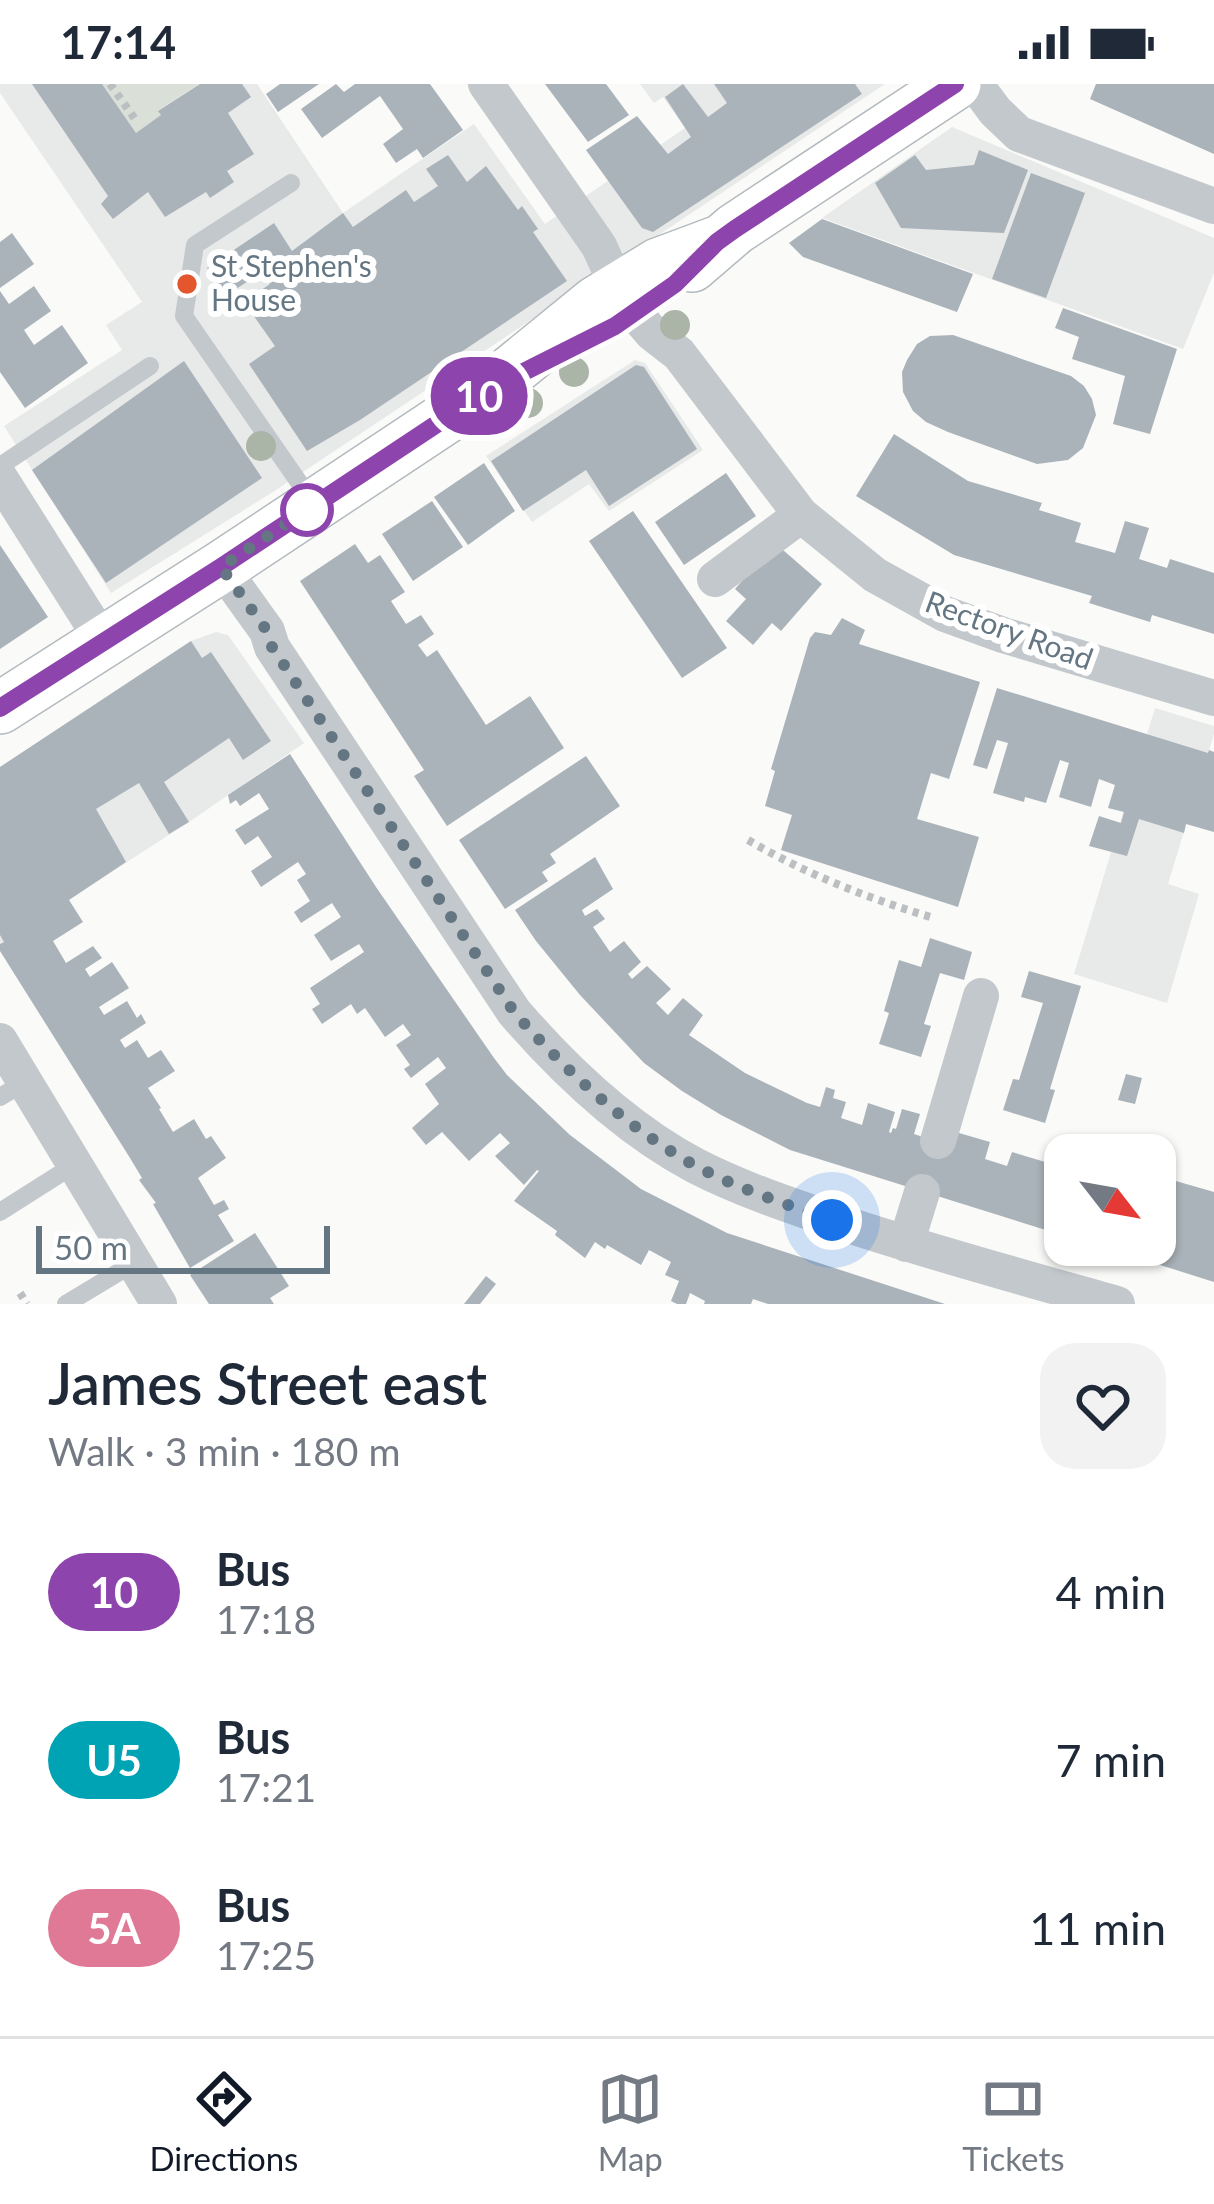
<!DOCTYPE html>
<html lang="en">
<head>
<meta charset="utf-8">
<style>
  :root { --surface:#fff; --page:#f2f2f3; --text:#1f2937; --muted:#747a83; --line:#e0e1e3; --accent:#111827 }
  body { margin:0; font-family:Lato,sans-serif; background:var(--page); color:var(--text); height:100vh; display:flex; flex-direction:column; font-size:45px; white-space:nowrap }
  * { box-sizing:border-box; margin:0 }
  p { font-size:39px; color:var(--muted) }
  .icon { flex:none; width:66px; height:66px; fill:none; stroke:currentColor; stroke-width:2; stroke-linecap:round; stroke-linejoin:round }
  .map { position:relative; height:1220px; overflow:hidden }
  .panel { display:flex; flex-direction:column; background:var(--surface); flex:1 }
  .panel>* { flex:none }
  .badge { padding:0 24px; border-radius:39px; font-size:42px; line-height:78px }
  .needle { width:78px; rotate:121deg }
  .controls { position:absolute; left:1044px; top:1050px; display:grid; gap:24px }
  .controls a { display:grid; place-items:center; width:132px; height:132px; border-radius:24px; background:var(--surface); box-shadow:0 3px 9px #0004; font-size:60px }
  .scale { position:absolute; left:36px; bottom:30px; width:294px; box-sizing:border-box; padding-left:12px; border:6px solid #657683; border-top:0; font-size:33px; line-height:42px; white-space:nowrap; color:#657683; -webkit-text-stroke:9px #fff; paint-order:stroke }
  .you { position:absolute; width:60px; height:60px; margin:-30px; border:9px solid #fff; border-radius:50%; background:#1a73e8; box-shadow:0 0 0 18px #1a73e833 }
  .map>.badge { position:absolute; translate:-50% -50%; box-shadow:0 0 0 6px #fff }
  .round { display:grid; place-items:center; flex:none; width:126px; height:126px; border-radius:36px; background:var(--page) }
  .summary { display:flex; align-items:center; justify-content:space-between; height:204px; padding:0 48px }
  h1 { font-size:57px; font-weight:600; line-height:90px }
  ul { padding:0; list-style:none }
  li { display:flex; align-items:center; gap:36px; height:168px; padding:0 48px }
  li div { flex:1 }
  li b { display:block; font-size:45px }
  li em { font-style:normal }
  li .badge { min-width:132px; font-weight:700; text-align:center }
  .status { display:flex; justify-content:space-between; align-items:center; height:84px; padding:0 60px; background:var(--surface); direction:ltr }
  .status svg { height:33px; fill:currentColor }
  .menu { display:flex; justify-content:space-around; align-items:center; height:168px; border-top:3px solid var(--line); background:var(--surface); font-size:33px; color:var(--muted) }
  .menu a { display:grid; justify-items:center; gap:6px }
  .menu .on { color:var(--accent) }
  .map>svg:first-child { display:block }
</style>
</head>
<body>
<div class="status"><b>17:14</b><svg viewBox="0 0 49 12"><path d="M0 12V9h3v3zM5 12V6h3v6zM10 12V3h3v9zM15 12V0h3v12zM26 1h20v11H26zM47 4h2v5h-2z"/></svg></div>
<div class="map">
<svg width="1214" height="1220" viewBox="0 0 1214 1220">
  <rect width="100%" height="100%" fill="#fafaf8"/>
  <path fill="#e8e9e9" d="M0,0h257l86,129 131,-89 71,100 140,-96 -22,-31 -9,6 -14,-19h245l-612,408 -162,101 -107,-167 118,-76 -16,-25 36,-23 -142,-209z
    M952,43l262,111v35l-31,76 -361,-131z
    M635,276l10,3 58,87 -94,61 -20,-27 -57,38 -46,-66z
    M216,548l12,3 76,108 -115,79 -189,122v-177l191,-126z
    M1155,624l59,18v8l-46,150 31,10 -32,109 -93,-29z"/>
  <path fill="#dadfd7" d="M102,0h95v1l-39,25 3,5 -25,18z"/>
  <path fill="#aab3b9" d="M32,0h70l34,49 25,-18 -3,-4 42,-27h42l9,13 -23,16 26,41 -27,17 7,11 -24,16 -4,-6 -41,25 -17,-25 -35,27 -12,-15 7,-8z
    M280,0h39l-41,28 -12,-18z
    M336,0l8,8 11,-8h75l33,46 -40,28 -6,-9 -21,14 -13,-19 20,-15 -23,-33 -58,42 -21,-29z
    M545,0h61l23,31 -41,27z
    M683,0l25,33 19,-14 -13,-19h141l7,10 -209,138 -11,-4 -56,-78 51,-34 31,38 23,-17 -26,-40z
    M1096,0h118v70l-124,-55z
    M979,66l49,20 -24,63 -103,-5 -26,-45 40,-28 11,15 48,-5z
    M448,71l19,27 19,-16 32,44 4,-4 16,23 -5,3 34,49 -207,139 -53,31 -58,-87 26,-18 -31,-44 26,-18 -8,-12 -37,24 -18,-28 67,-45 18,28 51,-38 10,14 53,-37 8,12 24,-16 -12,-17z
    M1031,89l54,20 -39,105 -54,-19z
    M822,135l151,55 -16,38 -154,-55 -14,-14z
    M12,149l22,31 -34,24v-46z
    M34,202l17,25 -27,19 10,15 28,-20 26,38 -63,45 -25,-36v-81l9,13z
    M1063,224l114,41 -27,85 -37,-10 12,-48 -53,-17 7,-22 -24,-9z
    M953,251l118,41 13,10 8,13 4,16 -13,33 -15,12 -31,4 -89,-32 -22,-10 -13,-11 -10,-19 -1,-20 5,-12 10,-16 13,-8z
    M184,277l78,117 -156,105 -74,-113z
    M636,281l8,2 53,82 -88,57 -23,-36 -63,41 -32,-50z
    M894,350l74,47 74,22 -3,7 42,13 -6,19 40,11 10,-32 24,7 -10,31 28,9 3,-9 44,14v61l-62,-19 -2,7 -61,-19 3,-7 -138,-41 -98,-59z
    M484,379l31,48 -47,34 -34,-48z
    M726,389l30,43 -72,49 -29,-43z
    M432,417l31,46 -50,34 -31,-47z
    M633,427l94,137 -45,30 -93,-137z
    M775,459l47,41 -41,47 -9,-8 -19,22 -27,-24 20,-22 -11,-10z
    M355,460l13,19 12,-8 25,37 -14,9 15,23 15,-9 13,19 -16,11 9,12 10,-7 49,75 44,-29 34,52 -117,78 -33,-50 10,-6 -124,-189z
    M0,461l48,72 -48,32z
    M842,534l23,12 -6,14 121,38 -31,97 -18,-6 -14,46 62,18 -21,70 -177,-57 11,-35 -27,-9 10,-35 -4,-2 39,-131 5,-6 16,3z
    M191,557l11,17 9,-6 60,89 -28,19 -14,-22 -65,44 25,40 -20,12 -30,-51 -43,26 30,53 -57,38 14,22 -30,19 13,22 27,-17 9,12 -17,11 5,8 22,-15 17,26 -30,19 5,8 23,-14 10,17 4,-4 5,9 -26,17 5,8 12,-8 11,18 13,-8 14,21 -27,17 13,20 -2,1 14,23 21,-13 12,20 5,-3 15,22 -28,20 16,27 10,-5 5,9 -11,6 16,26 -44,27 -37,-64 3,-1 -17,-23 3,-2 -12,-20 -130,-207v-7l4,-2 -4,-7v-168z
    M997,604l211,65 1,-3 5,2v80l-28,-8 -2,9 -45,-14 -12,37 -38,-10 10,-30 22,7 3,-11 -16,-4 7,-23 -16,-6 -8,28 -32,-10 10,-34 -9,-3 -14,43 -21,-6 -1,5 -31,-9 15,-50 -11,-3 -10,29 -14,-4z
    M290,670l86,133 118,171 13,17 63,60 71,54 86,44 218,71h-177l-15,-5 -2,5h-47l1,-3 -15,-8 -4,11h-9l-6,-3 8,-20 -14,-6 6,-13 -22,-12 -8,15 -34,-20 -2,4 -10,-7 -10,16 -30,-23 2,-4 -43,-30 25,-30 -2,-1 -13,15 -29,-29 15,-13 -10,-10 -31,28 -27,-29 -16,13 -14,-17 27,-24 -14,-20 21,-16 -8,-11 -27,21 -7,-9 6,-4 -14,-20 15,-10 -8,-11 -18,13 -20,-29 -8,6 -6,-10 -29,20 -10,-15 8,-5 -10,-16 54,-36 -5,-8 -28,17 -17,-26 27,-18 -9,-14 -31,20 -7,-11 16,-11 -13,-21 9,-6 -8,-12 -37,25 -10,-16 21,-14 -14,-21 -13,9 -10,-15 34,-21 -10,-16 -19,13 -4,-6 -6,4 -2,-9z
    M586,672l34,50 -70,48 6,9 -14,9 6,9 -43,28 -46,-69z
    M595,773l18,32 -31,21 3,6 12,-7 8,10 -12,8 17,25 14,-11 17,21 -13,12 4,5 15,-13 24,23 -15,14 12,12 15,-17 20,17 -14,20 56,38 62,30 13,4 6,-20 9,3 -2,8 13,4 -5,16 21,7 6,-22 27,9 -6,20 2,1 2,-5 3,1 6,-20 18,5 -6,20 12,4 33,-5 31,9 -5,17 22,7 5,-14 53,16v68l-275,-86 -69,-35 -39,-24 -38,-28 -64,-68 -44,-54 -21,-31z
    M930,854l42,14 -8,28 -24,-7 -16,51 7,2 -10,31 -42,-13 10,-31 -5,-2 15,-51 22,7z
    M1029,887l52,15 -31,103 5,1 -10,33 -42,-13 10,-31 6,1 24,-77 -22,-6z
    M1126,990l16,4 -7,26 -17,-4z
    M1155,1091l59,17v90l-114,-36 55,-1z
    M255,1149l34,53 -19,12 4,6h-65l-19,-29z
    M486,1192l10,8 -16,20h-16z"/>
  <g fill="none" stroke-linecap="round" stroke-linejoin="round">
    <g stroke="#b3babf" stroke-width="54">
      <path id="secondary" d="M692,182l43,-37 220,-145
        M0,624l221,-141 267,-177 108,-88 62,-38 59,-22"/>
    </g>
    <path stroke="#bbbfc2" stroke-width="8" stroke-dasharray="6 6" stroke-linecap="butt" d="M110,0l25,35
      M748,756c58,34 121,59 186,78
      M20,1209l7,11"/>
    <path stroke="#c3c8cc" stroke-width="18" d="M291,99l-96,62 -11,71 130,188
      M0,382l150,-100
      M0,1013l25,-15
      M0,1128l74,-47
      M66,1220l68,-41"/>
    <path stroke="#c3c8cc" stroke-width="36" d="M486,0l113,162 19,42
      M975,0l20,27 24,23 195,72
      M634,228l18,21 27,21 122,161 74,60 70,39 58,21 211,63
      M0,394l103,163
      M221,483l46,64 5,16 242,365c51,59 112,117 182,154 47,24 96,40 146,57 91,30 183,55 275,81
      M715,495l86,-64
      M0,957l159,263
      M938,1057l43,-145
      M906,1160l16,-52"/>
    <use href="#secondary" stroke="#fff" stroke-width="51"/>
  </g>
  <g fill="#aab4a7">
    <circle cx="675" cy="241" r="15"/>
    <circle cx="574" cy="288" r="15"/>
    <circle cx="528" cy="319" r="15"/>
    <circle cx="261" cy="362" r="15"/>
  </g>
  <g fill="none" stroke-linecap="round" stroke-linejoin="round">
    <g stroke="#fff" stroke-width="27">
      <path id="line" d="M0,624l221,-141 267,-177 127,-64 60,-42 42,-42 18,-13 220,-145"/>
    </g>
    <use href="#line" stroke="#8e44ad" stroke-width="18"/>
    <path stroke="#657683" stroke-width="12" stroke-dasharray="0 21.6" d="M307,426l7,-5 -93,62 46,64 5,16 242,365c51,58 110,113 178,152 44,24 93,40 140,56"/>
  </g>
  <circle fill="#e4572e" stroke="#fff" stroke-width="4.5" cx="187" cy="200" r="12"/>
  <circle fill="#fff" stroke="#8e44ad" stroke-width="6" cx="307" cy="426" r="24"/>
  <g text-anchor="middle" stroke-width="12" stroke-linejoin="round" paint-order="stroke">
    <g font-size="30" fill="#657683" stroke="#fff" text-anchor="start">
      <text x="211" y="193">St Stephen's<tspan x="211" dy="34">House</tspan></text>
    </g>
    <g font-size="30" fill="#657683" stroke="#fff">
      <text transform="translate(1009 547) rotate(20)" y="10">Rectory Road</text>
    </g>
  </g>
</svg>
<div class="controls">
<a><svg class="needle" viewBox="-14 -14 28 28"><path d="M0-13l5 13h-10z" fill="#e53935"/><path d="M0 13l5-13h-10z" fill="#747a83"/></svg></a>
</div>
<div class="scale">50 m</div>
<div class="you" style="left:832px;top:1136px"></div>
<b class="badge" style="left:479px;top:312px;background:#8e44ad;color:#fff">10</b>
</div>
<section class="panel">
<div class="summary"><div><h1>James Street east</h1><p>Walk · 3 min · 180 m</p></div><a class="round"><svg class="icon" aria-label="heart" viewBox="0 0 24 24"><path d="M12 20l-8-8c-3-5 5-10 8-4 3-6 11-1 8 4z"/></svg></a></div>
<ul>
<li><span class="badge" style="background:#8e44ad;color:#fff">10</span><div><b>Bus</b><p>17:18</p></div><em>4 min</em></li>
<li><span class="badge" style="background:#00a3b4;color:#fff">U5</span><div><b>Bus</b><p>17:21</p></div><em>7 min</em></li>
<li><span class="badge" style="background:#df7996;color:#fff">5A</span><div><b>Bus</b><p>17:25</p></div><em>11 min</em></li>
</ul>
</section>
<nav class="menu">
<a class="on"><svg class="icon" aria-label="directions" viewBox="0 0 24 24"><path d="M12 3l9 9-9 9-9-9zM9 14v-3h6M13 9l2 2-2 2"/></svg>Directions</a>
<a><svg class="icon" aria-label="map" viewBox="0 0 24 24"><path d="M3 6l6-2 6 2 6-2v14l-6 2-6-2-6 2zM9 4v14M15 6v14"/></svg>Map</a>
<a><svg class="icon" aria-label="tickets" viewBox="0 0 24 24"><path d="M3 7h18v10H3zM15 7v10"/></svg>Tickets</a>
</nav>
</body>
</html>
